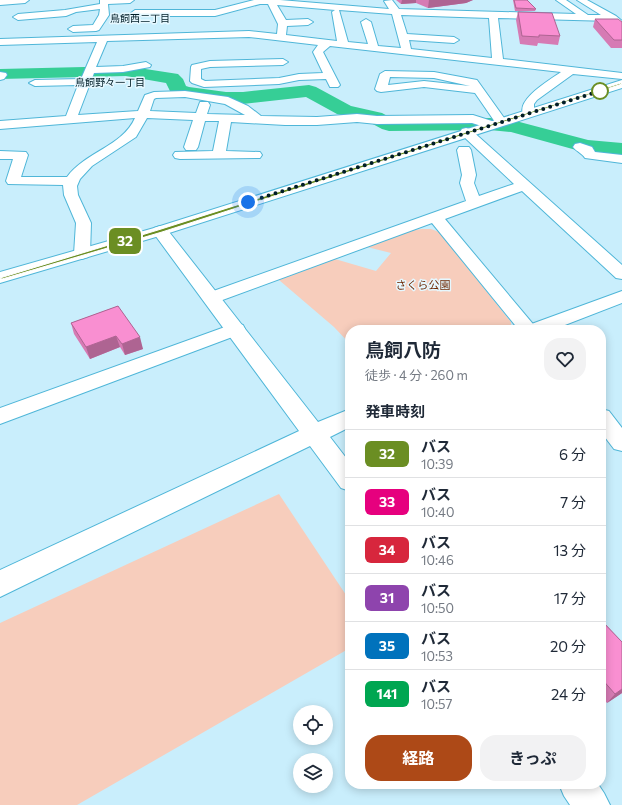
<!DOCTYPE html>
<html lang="ja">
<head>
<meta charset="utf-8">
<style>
  :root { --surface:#fff; --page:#f2f2f3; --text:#1f2937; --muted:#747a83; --line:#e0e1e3; --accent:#ad4917 }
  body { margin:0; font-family:Commissioner,"Noto Sans JP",sans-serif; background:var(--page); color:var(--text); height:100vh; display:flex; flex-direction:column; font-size:15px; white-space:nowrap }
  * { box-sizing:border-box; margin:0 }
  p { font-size:13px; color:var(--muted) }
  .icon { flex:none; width:22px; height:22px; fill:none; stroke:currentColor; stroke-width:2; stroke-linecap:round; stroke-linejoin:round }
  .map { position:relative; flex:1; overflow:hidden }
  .details { position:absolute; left:345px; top:325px; width:261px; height:464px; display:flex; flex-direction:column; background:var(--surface); border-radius:16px; box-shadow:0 2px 10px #0003 }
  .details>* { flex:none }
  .badge { padding:0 8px; border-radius:6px; font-size:14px; line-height:26px }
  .fabs { position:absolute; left:293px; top:705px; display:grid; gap:8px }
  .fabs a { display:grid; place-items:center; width:40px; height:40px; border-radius:50%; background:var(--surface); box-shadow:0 2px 10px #0003; font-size:20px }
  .you { position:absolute; width:20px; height:20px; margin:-10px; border:3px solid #fff; border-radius:50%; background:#1a73e8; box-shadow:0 0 0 6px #1a73e833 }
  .map>.badge { position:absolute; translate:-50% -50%; box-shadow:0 0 0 2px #fff }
  h2 { padding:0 20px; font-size:15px; line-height:36px }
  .round { display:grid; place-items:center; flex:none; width:42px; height:42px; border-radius:16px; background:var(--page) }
  .summary { display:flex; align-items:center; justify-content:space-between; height:68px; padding:0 20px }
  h1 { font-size:19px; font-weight:700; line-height:30px }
  .primary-button { display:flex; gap:8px; margin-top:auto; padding:8px 20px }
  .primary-button a { flex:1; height:46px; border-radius:16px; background:var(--accent); color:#fff; font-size:16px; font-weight:700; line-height:46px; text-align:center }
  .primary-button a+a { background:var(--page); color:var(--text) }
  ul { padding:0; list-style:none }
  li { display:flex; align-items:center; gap:12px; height:48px; padding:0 20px; border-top:1px solid var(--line) }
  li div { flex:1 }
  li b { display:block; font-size:15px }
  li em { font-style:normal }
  li .badge { min-width:44px; font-weight:700; text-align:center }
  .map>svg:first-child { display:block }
</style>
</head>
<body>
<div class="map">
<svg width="622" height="805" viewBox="0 0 622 805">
  <rect width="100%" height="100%" fill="#c9eefc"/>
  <path fill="#f7cdbc" d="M422,229h9l8,3 72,90v4l-2,4h-159v14l-16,-17 -55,-47 56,-21 41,12 15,-18 -24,-6 41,-16z
    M279,494l71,107v47l-273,157h-77v-182z"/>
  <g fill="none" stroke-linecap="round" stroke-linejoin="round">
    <path fill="#36ce96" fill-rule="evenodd" d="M126,66l52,8 5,5 3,7 3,1 37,5h17l66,-7 7,2 35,19 31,7 11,6 97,-1 22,2 76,20 34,3v14l-35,-4 -76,-21 -21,-2 -101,1 -7,-2 -13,-7 -32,-8 -31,-17 -63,7h-17l-48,-8 -7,-3 -5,-10 -40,-7 -126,3v-10z"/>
    <g stroke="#4fb6d8" stroke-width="2">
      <path id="street" d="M0,0h29l-4,3 -25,2z
        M100,0h34l-4,3 -22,1 1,11 -10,15 -3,1 -23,1 -5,-3 5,-3 20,-1 6,-10 1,-6 -24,3 -10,4 -48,4 -5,-3 5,-3 47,-4 35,-6z
        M254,0h26l109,9 -5,-8 8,-1 7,9 177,5 -20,-14h10l22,15h13l-24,-15h10l29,16 6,5v8l-3,-1 -8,-7 -113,-3 5,41 119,14v6l-49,-5 -36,26 -3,4v9l-2,3h-8c-10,-16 26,-36 37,-44l-231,-26 -7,6 17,33 -2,2h-8l-4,-8 -27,1 -20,4 -75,3 -12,-4 -2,-2 1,-14 1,-2 18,-4 73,-2 5,3 -5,3 -73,2 -9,2v10l4,2 74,-3 20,-4 24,-1 -10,-21 5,-7 -69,-8 -142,4 -11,26 27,-1 23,-4 5,3 -1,2 -27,5 -29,1 -16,42 60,-4 7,-16 9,-3 31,-1 43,6 20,9 13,10 56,1 40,-3 20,2 96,-1 22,7 -20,-29 -51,-6 -43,5 -4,-1 -2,-2 5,-15 5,-3 49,1 43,8 30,42 -2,3h-8l-2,3 -4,1 -19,-6 -95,1 -20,-2 -40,3h-32l-54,-3 -5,29 34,1 2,3 -2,3 -80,1 -5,-1 -2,-3 2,-3 38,-1 6,-30h-14l-7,26 -2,3h-10l-2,-3 9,-27 -46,-2 -11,19 -44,29 -12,13 -3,7 1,9 13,28 -1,31 -2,3 -6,2 -6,-2 -2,-3 2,-31 -12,-28 -1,-10 -55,-1 -2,-3 7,-22h-13v-8l26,1 2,3 -7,22h46c18,-25 56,-31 68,-59l-135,11v-8l66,-5 12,-31 -43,1 -6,-3 6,-3 46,-1 16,-37 -97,3v-6l249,-8 28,3 1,-10 -10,-20h-8l-45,12h-80l-4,-3 4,-3h80zM277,5l58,5 -3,2 5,29 -51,-6 1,-9 21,-1 5,-3 -5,-3 -22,1zM339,10l53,4 9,34 -23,-2 -7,-24 -5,-3 -5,3 7,22 -20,-2zM401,15l88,3 3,40 -81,-9 -2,-9 45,3 5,-3 -5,-3 -47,-3zM390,77l44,1 36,8 -46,-5 -36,4zM185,97l40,7 20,11 -38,-1 3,-9 -2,-3h-8l-4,11 -46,-2 4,-12 2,-1z
        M0,72l6,1 1,2 -3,4 -4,1z
        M466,128l4,1 152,136v14l-6,-1 -94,-87 -77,28 93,111h-19l-87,-107 -215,79 -6,1 -6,-1 -3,-4 3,-4 261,-93 -6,-18 2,-8 -5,-25 2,-3h10l2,3 5,25 -2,8 5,13 35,-12 -52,-49 -2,-3 2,-3z
        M580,143l12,4 3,5 27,3v8l-37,-5c-3,-5 -8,-6 -12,-11l2,-3z
        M236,323l7,2 2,4 -2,4 -243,91v-16z
        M601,409l8,2 13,17v23l-8,-2 -13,-17z"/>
    </g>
    <g stroke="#4fb6d8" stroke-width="2">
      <path id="secondary" d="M160,226l6,2 152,194 32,-13v18l-20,10 20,26v28l-9,-3 -31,-42 -310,151v-27l299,-139 -147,-200 2,-3z
        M622,291v12l-70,27h-29l3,-4z
        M559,784h39l6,9 6,12h-40l-6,-9z"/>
    </g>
    <g stroke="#4fb6d8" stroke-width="2">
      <path id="primary" d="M622,80v8l-456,146 -166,49v-11l154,-44z"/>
    </g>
    <use href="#street" fill="#fff" fill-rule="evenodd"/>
    <use href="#secondary" fill="#fff" fill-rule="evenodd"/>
    <use href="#primary" fill="#fff" fill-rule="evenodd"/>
  </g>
  <path fill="#d67bb4" d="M396,0h77l-7,3 -38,5 -12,-5 -15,1z
    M513,0h14l9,9 -1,2h-20z
    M518,12l42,24 -2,9 -20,-2 -1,3 -17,-2 -4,-24z
    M595,19l27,3v26h-11l-18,-21z
    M118,306l25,43 -18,6 -5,-8 -30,12 -16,-25 -3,-11z
    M601,620l21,22v51l-15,10 -6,-7z"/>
  <path fill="#ae6492" d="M402,0h14v3l-15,1z
    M429,0h44l-7,3 -38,5z
    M116,336l4,11 -30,12 -4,-12z
    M140,337l3,12 -18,6 -3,-11z
    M622,689v4l-15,10 8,-9z"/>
  <path fill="#f98fd1" stroke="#ae6492" d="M514,0h13l9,9 -20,-1z
    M518,12l34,1 8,23 -21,-1v2l-17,-1z
    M595,19h23l4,3v18h-8z
    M118,306l22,31 -18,7 -6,-8 -30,11 -15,-24z
    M601,620l21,22v47l-7,5 -14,-16z"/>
  <path fill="#6b8e23" stroke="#fff" d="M621,83l1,1 -460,148 -160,47 -2,-1 158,-48z"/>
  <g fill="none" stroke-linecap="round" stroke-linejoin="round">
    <path stroke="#001d27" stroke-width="4" stroke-dasharray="0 7.2" d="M248,202l352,-111"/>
  </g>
  <circle fill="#fff" stroke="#6b8e23" stroke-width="2" cx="600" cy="91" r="8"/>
  <g text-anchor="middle" stroke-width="3" stroke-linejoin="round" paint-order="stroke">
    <g font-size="10" fill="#001d27" stroke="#e6f8ff">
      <text x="140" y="22">鳥飼西二丁目</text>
      <text x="110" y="86">鳥飼野々一丁目</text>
    </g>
    <g font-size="11" fill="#6e2904" stroke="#e6f8ff">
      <text x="423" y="289">さくら公園</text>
    </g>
  </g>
</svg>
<div class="fabs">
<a><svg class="icon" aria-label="locate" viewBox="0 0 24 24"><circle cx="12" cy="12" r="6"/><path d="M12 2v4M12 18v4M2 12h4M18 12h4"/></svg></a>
<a><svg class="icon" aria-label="layers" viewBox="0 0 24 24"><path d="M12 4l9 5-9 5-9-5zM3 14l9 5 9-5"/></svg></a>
</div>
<div class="you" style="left:248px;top:202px"></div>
<b class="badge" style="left:125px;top:241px;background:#6b8e23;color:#fff">32</b>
<section class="details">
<div class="summary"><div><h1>鳥飼八防</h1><p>徒歩 · 4 分 · 260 m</p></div><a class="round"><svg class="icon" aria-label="heart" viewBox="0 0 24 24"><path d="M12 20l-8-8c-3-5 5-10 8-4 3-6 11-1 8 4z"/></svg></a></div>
<h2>発車時刻</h2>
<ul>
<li><span class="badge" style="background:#6b8e23;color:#fff">32</span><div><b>バス</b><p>10:39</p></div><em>6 分</em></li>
<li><span class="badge" style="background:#e6007e;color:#fff">33</span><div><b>バス</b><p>10:40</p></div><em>7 分</em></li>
<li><span class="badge" style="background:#d7263d;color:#fff">34</span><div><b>バス</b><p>10:46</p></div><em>13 分</em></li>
<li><span class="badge" style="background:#8e44ad;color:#fff">31</span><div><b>バス</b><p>10:50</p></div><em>17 分</em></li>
<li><span class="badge" style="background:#0072bc;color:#fff">35</span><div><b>バス</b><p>10:53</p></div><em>20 分</em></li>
<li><span class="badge" style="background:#00a651;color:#fff">141</span><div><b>バス</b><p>10:57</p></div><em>24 分</em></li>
</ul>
<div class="primary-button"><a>経路</a><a>きっぷ</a></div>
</section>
</div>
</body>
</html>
